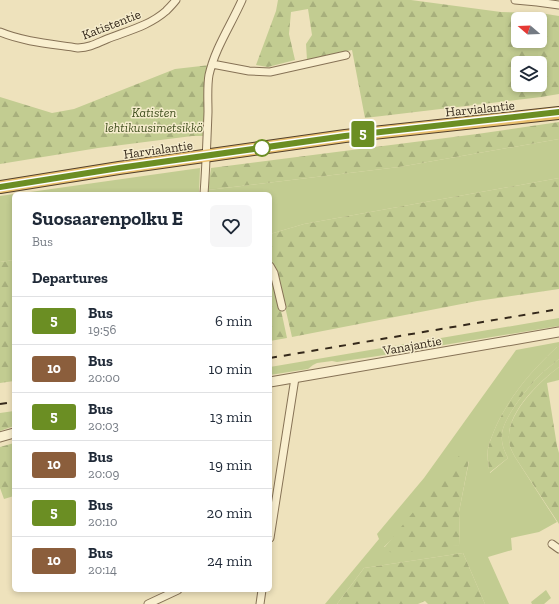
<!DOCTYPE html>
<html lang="en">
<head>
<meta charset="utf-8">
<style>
  :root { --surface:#fff; --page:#f6f6f7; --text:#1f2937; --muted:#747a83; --line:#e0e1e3 }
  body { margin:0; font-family:"Zilla Slab",serif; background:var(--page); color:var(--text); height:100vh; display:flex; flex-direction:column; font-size:15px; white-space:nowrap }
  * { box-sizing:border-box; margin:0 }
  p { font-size:13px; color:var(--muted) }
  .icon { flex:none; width:22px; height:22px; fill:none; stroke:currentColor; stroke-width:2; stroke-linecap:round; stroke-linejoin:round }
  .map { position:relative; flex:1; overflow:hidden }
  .details { position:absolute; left:12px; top:192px; width:260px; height:400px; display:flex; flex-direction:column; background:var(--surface); border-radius:6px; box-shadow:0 2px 6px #0003 }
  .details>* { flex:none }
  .badge { padding:0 8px; border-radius:3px; font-size:14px; line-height:26px }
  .needle { width:26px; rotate:289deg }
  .tools { position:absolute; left:511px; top:12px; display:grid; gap:8px }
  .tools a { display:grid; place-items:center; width:36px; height:36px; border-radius:6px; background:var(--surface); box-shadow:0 2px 6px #0003; font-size:20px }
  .map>.badge { position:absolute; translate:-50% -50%; box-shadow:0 0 0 2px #fff }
  h2 { padding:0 20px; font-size:15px; line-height:36px }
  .round { display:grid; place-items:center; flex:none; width:42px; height:42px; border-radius:6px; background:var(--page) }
  .summary { display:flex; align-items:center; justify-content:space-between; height:68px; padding:0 20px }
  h1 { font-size:19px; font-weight:800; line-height:30px }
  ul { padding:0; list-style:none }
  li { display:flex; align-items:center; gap:12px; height:48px; padding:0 20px; border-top:1px solid var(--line) }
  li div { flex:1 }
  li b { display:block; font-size:15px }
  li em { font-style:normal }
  li .badge { min-width:44px; font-weight:700; text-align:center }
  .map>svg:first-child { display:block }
</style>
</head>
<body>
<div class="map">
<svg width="559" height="604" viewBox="0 0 559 604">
  <defs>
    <pattern id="forest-firs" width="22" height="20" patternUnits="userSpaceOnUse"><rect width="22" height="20" fill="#c2cc91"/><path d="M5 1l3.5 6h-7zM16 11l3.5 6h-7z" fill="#a7af7c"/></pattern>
  </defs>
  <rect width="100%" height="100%" fill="#eee2bc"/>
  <path fill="#c2cc91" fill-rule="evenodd" d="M559,139v39l-255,46 -34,10v-40h-63l1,-4 191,-23z
    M200,168l-1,26h-183z
    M14,194v66l-14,2v-66z
    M559,318v8l-181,30 -41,6 -5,-1 -15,2 -4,2 -5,4 -38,6v-8z
    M559,342v4l-2,1c-26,24 -49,51 -63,84 -2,6 -5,11 -6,17 -1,8 0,18 2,25l18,-15c-4,-8 -7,-15 -6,-24 1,-16 26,-47 38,-59 6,-6 13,-11 19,-16v8c-20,15 -52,45 -50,72 0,7 3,12 6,18l42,65 -18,10 -28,6 1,12 -24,7 21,47h-24l-22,-51 -99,15 -27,36h-12l54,-65 -2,-5 47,-56 92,-128zM469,461l-10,51 1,33 -76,2z
    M546,590l5,8 -7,6h-12l-1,-2z"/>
  <path fill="url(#forest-firs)" fill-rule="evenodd" d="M278,0h133l90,12 39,1 19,3v78l-18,3 -176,21 -13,-68 -45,10 -1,-16 6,-9 -4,-26 -17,3 -2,22 6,26 -27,7 -12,-2 20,-54zM518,19h22v22h-22zM518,63h22v22h-22z
    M210,65l-5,71h-13l-94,12 -98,16v-67l52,16 22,-4 101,-40z
    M559,122v17l-160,28 -191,23 3,-22 266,-34z
    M559,178v111l-82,12 -185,36 -15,-65 -4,-8 -3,-2v-28l34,-10z
    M14,260v121l-14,2v-121z
    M270,268l3,5 14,65 -17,3z
    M559,346v13c-6,5 -13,10 -19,16 -12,12 -37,43 -38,59 -1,9 2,16 6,24l-19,15c0,-7 -2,-17 -1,-24 1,-7 4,-12 6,-18 14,-33 37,-60 63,-84z
    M559,367v13l-12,3 10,63 2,7v71l-44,-67c-3,-6 -6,-11 -6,-18 -2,-26 30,-57 50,-72z
    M14,411v15l-14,5v-18z
    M14,443v53l-10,3 -4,-11v-41z
    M460,455l7,1 2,4 -10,52 1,33 -64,9 -9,-3 -3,-3 74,-91z
    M463,553l22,51h-57l-3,-3 -7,3h-81l27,-36z"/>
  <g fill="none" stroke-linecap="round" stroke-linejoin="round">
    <g stroke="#867256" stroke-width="9">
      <path id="minor" d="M515,0l22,2 22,3
        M0,32c24,10 52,12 78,16 13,-1 17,-4 29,-9 20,-8 42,-13 59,-28 3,-3 7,-7 10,-11
        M212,64l37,7 21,1 76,-17
        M204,194c2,-27 3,-55 4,-82 0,-12 -1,-26 1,-37 6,-27 22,-50 33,-75
        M270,266l4,7 8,34
        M270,538l25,-160
        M552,544l7,5
        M148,604l30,-14
        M260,604l2,-14"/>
    </g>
    <g stroke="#867256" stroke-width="11">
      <path id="tertiary" d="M270,382l289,-50
        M0,437l14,-4"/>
    </g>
    <g stroke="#53402b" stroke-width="14">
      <path id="trunk" d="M0,187l119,-19 226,-32 214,-23"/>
    </g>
    <use href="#minor" stroke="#f9efcf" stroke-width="7"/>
    <use href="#tertiary" stroke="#f9efcf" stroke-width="9"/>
    <use href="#trunk" stroke="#eac06e" stroke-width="12"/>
    <path stroke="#35291b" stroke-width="2" stroke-dasharray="7 7" stroke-linecap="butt" d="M270,358l289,-49
      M0,404l14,-2"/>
  </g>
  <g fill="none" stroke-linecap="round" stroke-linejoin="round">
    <g stroke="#fff" stroke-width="9">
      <path id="line" d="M0,187l119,-19 226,-32 214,-24"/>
    </g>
    <use href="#line" stroke="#6b8e23" stroke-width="6"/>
  </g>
  <circle fill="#fff" stroke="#6b8e23" stroke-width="2" cx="262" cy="148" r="8"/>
  <g text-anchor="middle" stroke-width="3" stroke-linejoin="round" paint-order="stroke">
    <g font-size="13" fill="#35291b" stroke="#f5eccc">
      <text transform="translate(111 24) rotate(-21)" y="5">Katistentie</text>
      <text transform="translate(480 108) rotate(-6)" y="5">Harvialantie</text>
      <text transform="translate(158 149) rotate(-8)" y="5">Harvialantie</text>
      <text transform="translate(412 345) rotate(-10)" y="5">Vanajantie</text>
    </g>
    <g font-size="13" font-style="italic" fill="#435121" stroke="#f5eccc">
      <text x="154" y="117">Katisten<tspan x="154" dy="15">lehtikuusimetsikkö</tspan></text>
    </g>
  </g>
</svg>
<div class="tools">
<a><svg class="needle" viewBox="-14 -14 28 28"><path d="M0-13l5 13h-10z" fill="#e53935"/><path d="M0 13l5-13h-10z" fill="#747a83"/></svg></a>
<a><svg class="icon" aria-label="layers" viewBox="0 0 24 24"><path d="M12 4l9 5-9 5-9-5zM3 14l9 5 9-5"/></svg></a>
</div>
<b class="badge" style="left:363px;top:134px;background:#6b8e23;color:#fff">5</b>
<section class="details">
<div class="summary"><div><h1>Suosaarenpolku E</h1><p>Bus</p></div><a class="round"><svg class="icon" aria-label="heart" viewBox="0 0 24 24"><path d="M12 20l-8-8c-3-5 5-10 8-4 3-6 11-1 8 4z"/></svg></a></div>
<h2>Departures</h2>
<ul>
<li><span class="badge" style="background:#6b8e23;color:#fff">5</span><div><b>Bus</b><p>19:56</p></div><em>6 min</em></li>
<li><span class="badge" style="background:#8b5e3c;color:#fff">10</span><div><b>Bus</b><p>20:00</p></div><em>10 min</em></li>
<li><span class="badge" style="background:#6b8e23;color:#fff">5</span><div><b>Bus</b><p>20:03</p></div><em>13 min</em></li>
<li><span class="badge" style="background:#8b5e3c;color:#fff">10</span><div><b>Bus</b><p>20:09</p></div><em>19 min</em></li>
<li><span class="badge" style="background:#6b8e23;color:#fff">5</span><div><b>Bus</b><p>20:10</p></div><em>20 min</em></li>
<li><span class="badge" style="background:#8b5e3c;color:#fff">10</span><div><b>Bus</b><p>20:14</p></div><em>24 min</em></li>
</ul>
</section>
</div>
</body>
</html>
